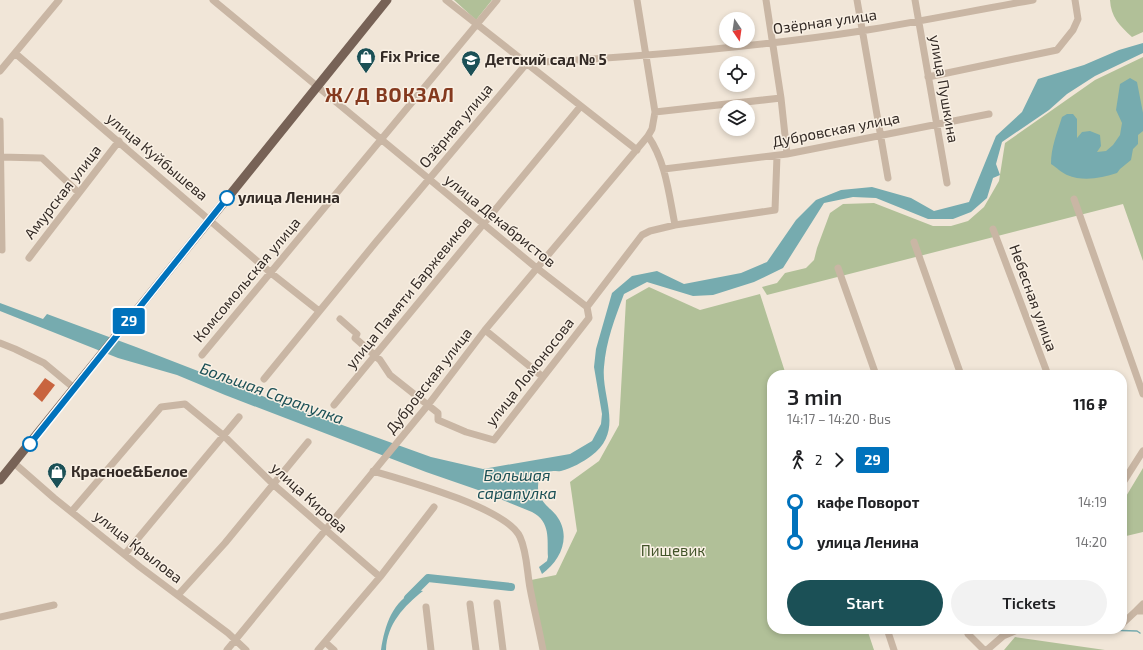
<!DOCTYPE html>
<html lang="en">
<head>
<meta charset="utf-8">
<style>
  :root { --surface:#fff; --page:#f2f2f2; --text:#202124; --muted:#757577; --accent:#1b5056 }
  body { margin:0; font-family:"Exo 2",sans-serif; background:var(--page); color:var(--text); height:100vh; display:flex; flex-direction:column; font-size:15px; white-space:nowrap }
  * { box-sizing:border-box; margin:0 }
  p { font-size:13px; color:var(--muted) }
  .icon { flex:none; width:22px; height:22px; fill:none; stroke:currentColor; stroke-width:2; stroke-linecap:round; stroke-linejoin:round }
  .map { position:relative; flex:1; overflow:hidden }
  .sheet { position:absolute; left:767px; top:370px; width:360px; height:264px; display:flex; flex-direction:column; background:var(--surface); border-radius:16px; box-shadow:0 2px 6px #0003 }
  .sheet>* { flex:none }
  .badge { padding:0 8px; border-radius:3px; font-size:14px; line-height:26px }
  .needle { width:26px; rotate:167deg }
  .controls { position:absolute; left:719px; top:12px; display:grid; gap:8px }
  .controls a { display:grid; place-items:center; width:36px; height:36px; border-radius:50%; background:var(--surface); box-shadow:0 2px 6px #0003; font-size:20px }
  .map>.badge { position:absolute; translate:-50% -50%; box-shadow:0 0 0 2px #fff }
  .legs { display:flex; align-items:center; gap:6px; height:44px; padding:0 20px; font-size:13px }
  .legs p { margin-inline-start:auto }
  .headline { display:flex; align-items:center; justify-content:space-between; height:68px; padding:0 20px }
  h1 { font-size:22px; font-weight:600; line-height:30px }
  .button { display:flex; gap:8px; margin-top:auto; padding:8px 20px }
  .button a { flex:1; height:46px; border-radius:24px; background:var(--accent); color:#fff; font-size:16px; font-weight:600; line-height:46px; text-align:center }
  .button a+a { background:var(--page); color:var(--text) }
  ul { padding:0 20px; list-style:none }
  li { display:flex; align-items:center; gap:14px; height:40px; font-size:15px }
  li i { display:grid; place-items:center; width:6px; height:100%; margin:0 5px; background:currentColor }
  li i::after { content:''; width:10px; height:10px; margin:-5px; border:3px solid; border-radius:50%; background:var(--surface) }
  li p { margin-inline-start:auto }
  li:first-child i { background:linear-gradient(#0000 50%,currentColor 0) }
  li:last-child i { background:linear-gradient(currentColor 50%,#0000 0) }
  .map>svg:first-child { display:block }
</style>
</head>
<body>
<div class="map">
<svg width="1143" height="650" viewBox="0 0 1143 650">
  <rect width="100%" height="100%" fill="#f1e6d8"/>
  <path fill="#b1c098" d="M454,0h38l-16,20z
    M1110,0h33v32l-11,5c-13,-12 -21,-20 -22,-37z
    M1143,57v204l-20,-57 -356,91 -5,-8 15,-4 8,-10 21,-5 8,-8 3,-12 13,-35 13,-9 31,-1 59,23h18l17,-5 16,-14 15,-26 6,-38 90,-63z
    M649,287l51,23 60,-16 26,81h-14v254h95l7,21h-330l-13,-70 25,-5 21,-44 -7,-49 29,-21 20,-36 7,-125z
    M1143,468v64l-21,5v-34z
    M1015,637l90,13h-101z"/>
  <path fill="#76abaf" d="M1143,43v10l-48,23 -28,18 -18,16 -47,32 -6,22 4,11 -7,3 -6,20 -16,14 -18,7h-25l-52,-21 -23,-1 -29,6 -41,65 -29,14 -41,13 -20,1 -46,-14 -23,12c-9,24 -18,47 -20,73 -3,31 21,64 -13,89 -8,6 -19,12 -30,15 -4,1 -8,-1 -12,1 -3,1 -6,4 -10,6 -1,6 -2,12 1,18 3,8 10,12 16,19 16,21 5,45 -14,59l-3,-7 8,-6 1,-4c-1,-18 3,-35 -16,-45l-54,-22 -52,-18 -201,-77 -48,-20 -59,-17 -118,-47v-8l43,16 4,-5 89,33 134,52 161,58 52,12 87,-15 22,-13 9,-17 1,-10 -8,-47 2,-18 16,-56 20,-17 25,-5 27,13 57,-11 26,-11 29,-42 20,-20 25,-10 31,-3 39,11 23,13 35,-9 27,-66 26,-24 16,-33 46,-14 35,-15z
    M1130,78l7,4 6,31v18l-5,4v9l-5,5 -2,11 -11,9 -3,4c-16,5 -33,9 -50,2 -5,-2 -11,-8 -16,-11 0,-17 6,-31 11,-47l5,-3h6l4,5v19l5,-6 8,-1 10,4 1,11 -4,6 9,-1 7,-6 7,-10 2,-12 -6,-13 4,-26z
    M417,590l6,1c-19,15 -36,33 -37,59h-5c4,-25 11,-49 36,-60z"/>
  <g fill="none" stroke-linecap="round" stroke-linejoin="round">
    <path stroke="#76abaf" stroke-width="1.5" d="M1075,629l62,2 3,2"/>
    <path stroke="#76abaf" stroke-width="8" d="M408,598l20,-20 83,9"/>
  </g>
  <path fill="#c8643f" d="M45,378l10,7 -13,17 -9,-8z"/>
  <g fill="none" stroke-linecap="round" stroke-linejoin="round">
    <path stroke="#c9b6a4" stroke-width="7" d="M213,0l320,265 54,42
      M446,0l191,150
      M766,0l15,98 6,56
      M857,0l31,178
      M915,0l32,183
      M16,54l255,219 48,38
      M0,71l59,-71
      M928,77l129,-27 16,-20 5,-11 -3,-19
      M655,112l126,-14
      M0,121l2,129
      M648,136c18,26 21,59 27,89
      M0,157l42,1 37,35
      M664,169l123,-15 202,-40
      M1074,199l69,195
      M993,229l55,146
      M914,242l47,133
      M29,258l90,-117
      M838,268l38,107
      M340,319l17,15 -2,4 25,22 10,15 48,38v7l28,12 28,8 95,-122 -2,-11 55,-72 8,-4 25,-6 100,-15 2,-54
      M485,330l58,47
      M0,343l15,6 29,14 30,25
      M202,355l295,-355
      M264,379l112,-137 151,-179c112,-6 223,-15 334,-32 57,-9 115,-21 172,-31
      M334,405l246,-298
      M14,463l40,35 86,69 88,66 18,17
      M373,471c31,9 134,37 147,66 7,15 7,35 10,51 4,21 9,41 13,62
      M1122,484l21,-33
      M72,511l89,-104 24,-3 39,32 50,49 106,92
      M125,554l114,-137
      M178,595l47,-52 83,-101
      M497,603l6,47
      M470,604l6,46
      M426,607l5,43
      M1136,611l7,-7
      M0,617l54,-12
      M1122,624l14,-13h7
      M887,629l7,21
      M966,629l2,5 16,16
      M325,642l9,8
      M227,650l201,-245 57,-75 163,-194 4,-7 3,-17 -18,-112
      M318,650l62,-73 54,-70
      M987,650l16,-14 17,-7"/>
    <path stroke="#776256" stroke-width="9" d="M0,480l387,-480"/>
  </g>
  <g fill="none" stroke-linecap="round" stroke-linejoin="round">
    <g stroke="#fff" stroke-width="9">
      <path id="line-1" d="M30,444l197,-246"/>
    </g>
    <use href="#line-1" stroke="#0072bc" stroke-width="6"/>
  </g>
  <defs>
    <g id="shop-pin" transform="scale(1)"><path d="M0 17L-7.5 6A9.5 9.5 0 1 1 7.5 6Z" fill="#1b5056" stroke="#f9f0e4"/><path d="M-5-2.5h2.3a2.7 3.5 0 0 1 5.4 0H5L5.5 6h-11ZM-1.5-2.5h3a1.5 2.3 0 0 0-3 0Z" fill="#fff"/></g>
    <g id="school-pin" transform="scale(1)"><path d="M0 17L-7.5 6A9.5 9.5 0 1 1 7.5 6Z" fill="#1b5056" stroke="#f9f0e4"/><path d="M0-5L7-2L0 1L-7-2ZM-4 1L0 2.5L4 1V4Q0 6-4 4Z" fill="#fff"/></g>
  </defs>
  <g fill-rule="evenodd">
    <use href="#shop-pin" x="366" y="57"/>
    <use href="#school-pin" x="471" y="60"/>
    <use href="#shop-pin" x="57" y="472"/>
  </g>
  <g fill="#fff" stroke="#0072bc" stroke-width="2">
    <circle cx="227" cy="198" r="7"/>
    <circle cx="30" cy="444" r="7"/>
  </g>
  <g text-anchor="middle" stroke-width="3" stroke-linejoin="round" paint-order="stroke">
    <g font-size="15" fill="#342b26" stroke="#f9f0e4">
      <text transform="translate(825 22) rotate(-8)" y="5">Озёрная улица</text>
      <text transform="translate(944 89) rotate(80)" y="5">улица Пушкина</text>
      <text transform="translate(456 126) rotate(-50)" y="5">Озёрная улица</text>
      <text transform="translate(836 130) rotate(-11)" y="5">Дубровская улица</text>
      <text transform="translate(157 157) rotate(40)" y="5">улица Куйбышева</text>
      <text transform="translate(63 192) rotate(-52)" y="5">Амурская улица</text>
      <text transform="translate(500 221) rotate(39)" y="5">улица Декабристов</text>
      <text transform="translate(247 280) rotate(-50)" y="5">Комсомольская улица</text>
      <text transform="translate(409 293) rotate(-51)" y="5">улица Памяти Баржевиков</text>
      <text transform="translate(1033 298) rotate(70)" y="5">Небесная улица</text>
      <text transform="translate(530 372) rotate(-52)" y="5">улица Ломоносова</text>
      <text transform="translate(429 381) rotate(-52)" y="5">Дубровская улица</text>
      <text transform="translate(309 498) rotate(42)" y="5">улица Кирова</text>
      <text transform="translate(138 547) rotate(38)" y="5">улица Крылова</text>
    </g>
    <g font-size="15" font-weight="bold" fill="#342b26" stroke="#f9f0e4" text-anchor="start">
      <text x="380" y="62">Fix Price</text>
      <text x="485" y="65">Детский сад № 5</text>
      <text x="71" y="477">Красное&amp;Белое</text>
    </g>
    <g font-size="15" font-weight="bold" fill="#342b26" stroke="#f9f0e4" text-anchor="start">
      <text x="238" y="203">улица Ленина</text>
    </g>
    <g font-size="15" fill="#425329" stroke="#f9f0e4">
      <text x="673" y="556">Пищевик</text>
    </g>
    <g font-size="16" font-style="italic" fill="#1b5056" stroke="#f9f0e4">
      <text transform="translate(272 393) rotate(20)" y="6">Большая Сарапулка</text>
      <text x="517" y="481">Большая<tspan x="517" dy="18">сарапулка</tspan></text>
    </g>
    <g font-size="19" font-weight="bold" letter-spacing="1" fill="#84391e" stroke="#f9f0e4">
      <text x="390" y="102">Ж/Д ВОКЗАЛ</text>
    </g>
  </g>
</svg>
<div class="controls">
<a><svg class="needle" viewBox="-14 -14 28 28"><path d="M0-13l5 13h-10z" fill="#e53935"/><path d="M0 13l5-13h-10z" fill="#757577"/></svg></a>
<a><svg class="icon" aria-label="locate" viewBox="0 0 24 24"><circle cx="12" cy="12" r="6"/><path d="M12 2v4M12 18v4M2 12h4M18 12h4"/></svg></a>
<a><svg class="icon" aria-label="layers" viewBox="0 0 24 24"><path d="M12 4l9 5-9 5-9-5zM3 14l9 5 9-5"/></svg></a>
</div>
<b class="badge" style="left:129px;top:321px;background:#0072bc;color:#fff">29</b>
<section class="sheet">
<div class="headline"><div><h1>3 min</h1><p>14:17 – 14:20 · Bus</p></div><b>116 ₽</b></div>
<div class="legs"><svg class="icon" aria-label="walk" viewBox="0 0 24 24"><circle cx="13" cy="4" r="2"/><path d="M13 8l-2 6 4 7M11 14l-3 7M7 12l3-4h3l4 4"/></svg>2<svg class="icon" aria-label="forward" viewBox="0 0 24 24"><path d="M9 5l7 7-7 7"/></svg><b class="badge" style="background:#0072bc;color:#fff">29</b></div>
<ul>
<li><i style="color:#0072bc"></i><b>кафе Поворот</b><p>14:19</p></li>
<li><i style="color:#0072bc"></i><b>улица Ленина</b><p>14:20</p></li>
</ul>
<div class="button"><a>Start</a><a>Tickets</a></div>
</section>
</div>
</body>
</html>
